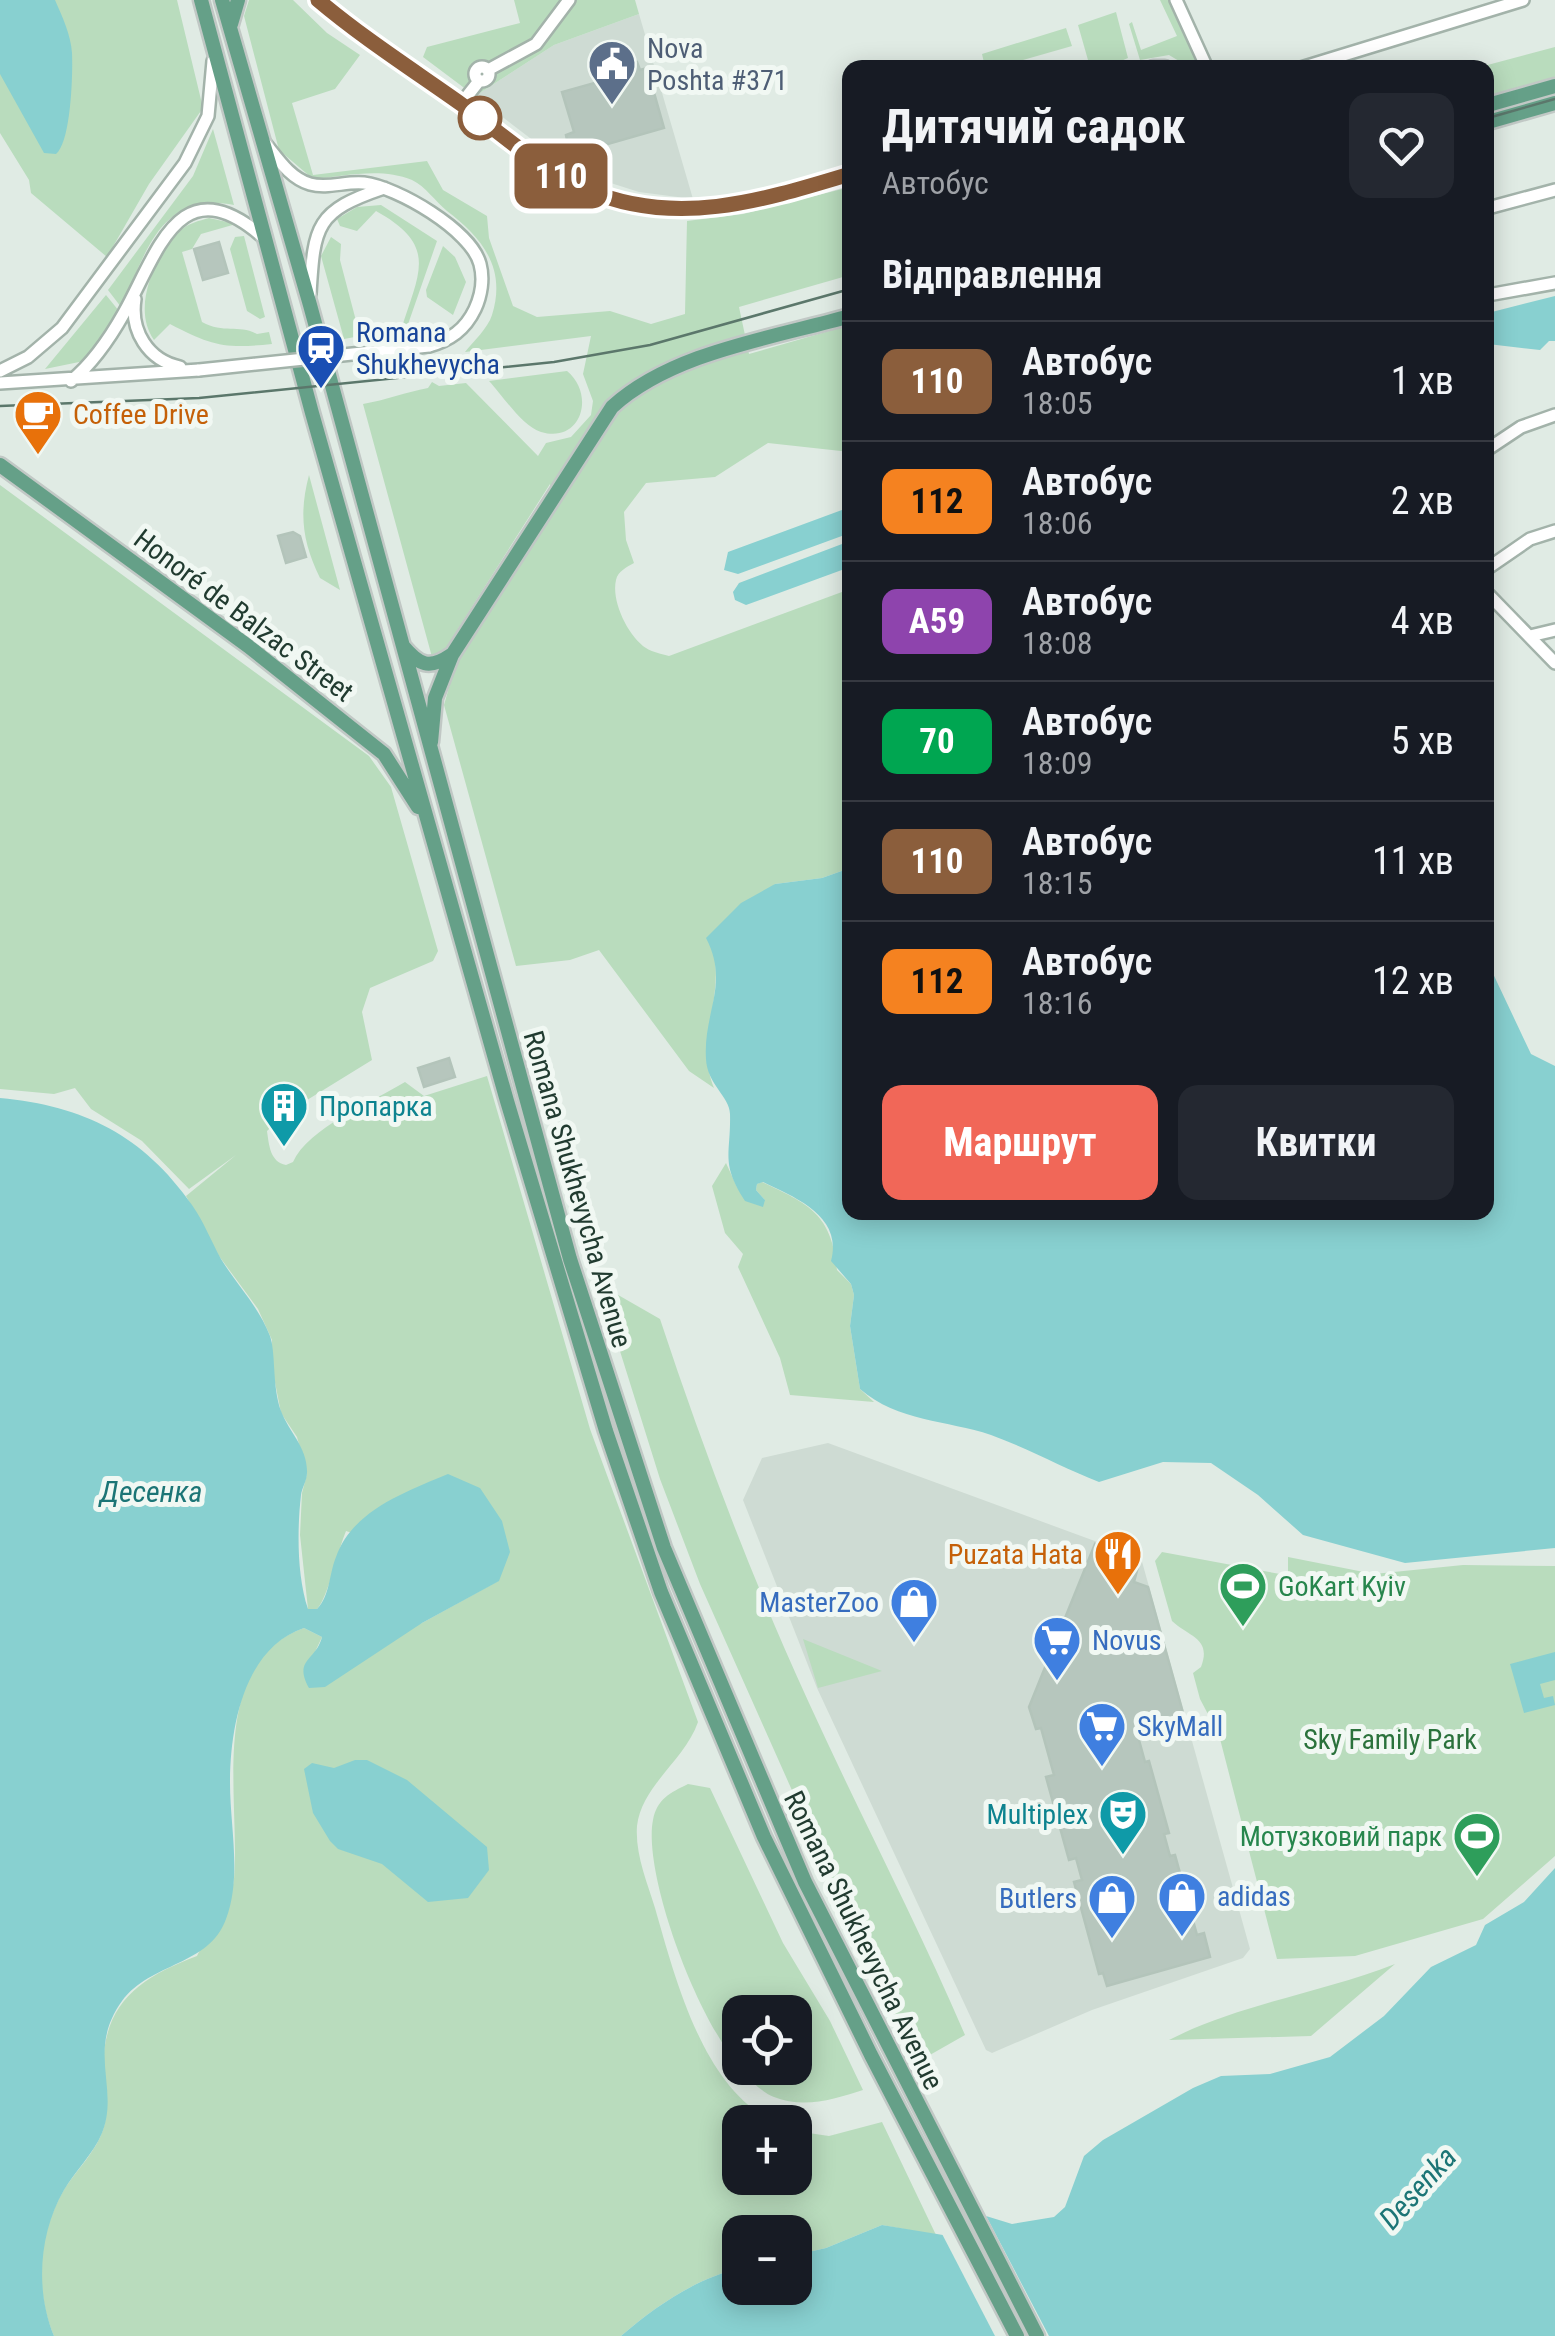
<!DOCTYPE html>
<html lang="uk">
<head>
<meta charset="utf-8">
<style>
  :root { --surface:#171b24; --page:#242831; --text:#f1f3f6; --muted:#9ea1a6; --line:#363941; --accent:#f16758 }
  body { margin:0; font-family:"Roboto Condensed",sans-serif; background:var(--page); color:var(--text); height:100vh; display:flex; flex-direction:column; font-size:38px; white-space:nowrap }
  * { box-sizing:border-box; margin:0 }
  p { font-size:32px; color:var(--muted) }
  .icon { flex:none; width:55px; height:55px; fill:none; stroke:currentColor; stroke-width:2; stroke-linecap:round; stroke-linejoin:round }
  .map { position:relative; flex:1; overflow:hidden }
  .panel { position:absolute; left:842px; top:60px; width:652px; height:1160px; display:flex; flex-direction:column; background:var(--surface); border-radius:20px; box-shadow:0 5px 25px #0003 }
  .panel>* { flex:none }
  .badge { padding:0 20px; border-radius:15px; font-size:35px; line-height:65px }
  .fabs { position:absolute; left:722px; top:1995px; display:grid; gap:20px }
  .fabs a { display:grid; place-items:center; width:90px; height:90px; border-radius:20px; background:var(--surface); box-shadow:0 5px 25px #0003; font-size:50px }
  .map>.badge { position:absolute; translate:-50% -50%; box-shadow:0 0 0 5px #fff }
  h2 { padding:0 40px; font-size:38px; line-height:90px }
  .round { display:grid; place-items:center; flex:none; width:105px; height:105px; border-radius:20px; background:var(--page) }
  .headline { display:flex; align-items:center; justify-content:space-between; height:170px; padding:0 40px }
  h1 { font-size:48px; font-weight:700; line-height:75px }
  .button { display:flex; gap:20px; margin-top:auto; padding:20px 40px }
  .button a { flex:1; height:115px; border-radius:20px; background:var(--accent); color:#fff; font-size:40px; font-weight:700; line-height:115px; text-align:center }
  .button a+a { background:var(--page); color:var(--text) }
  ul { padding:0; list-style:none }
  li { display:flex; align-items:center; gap:30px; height:120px; padding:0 40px; border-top:2px solid var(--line) }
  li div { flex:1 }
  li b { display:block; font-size:38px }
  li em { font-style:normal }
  li .badge { min-width:110px; font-weight:700; text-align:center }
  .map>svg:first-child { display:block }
</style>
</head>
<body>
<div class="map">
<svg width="1555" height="2336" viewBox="0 0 1555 2336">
  <rect width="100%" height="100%" fill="#e0ebe4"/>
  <path fill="#cedbd3" d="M639,14l54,185 -54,-7 -66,-21 -98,-75 79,-51z
    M828,1443l313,115 109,391 -7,9 -151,52 -100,43 -6,-3 -169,-362 -74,-188 19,-42z"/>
  <path fill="#b9dcbd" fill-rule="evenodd" d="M0,0h177l26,108 -54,76 -42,73 -76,-64 -2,-13 -29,-47z
    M249,0h44l34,33 33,22 -25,34 -43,14 21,72 114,-14 16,29 44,26 2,22 24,68 24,11 73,-6 41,13 34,-10 2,-93 56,-7 107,-27v88l-111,32 10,47 101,-29v127l-82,-9 -53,34 -69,6 -22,29 2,28 8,23c-7,4 -16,8 -18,17 -5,21 12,56 30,68 6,4 16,6 23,8l181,-67v279l-28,10 -47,6 -61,70c9,43 -18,92 0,134l-25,-17 -90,-121 -29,10 -54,6 -72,-261 13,-46 95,-154 -2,-21 -108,170 -10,3 -69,-253c23,-4 43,-12 65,-16l4,-6 7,4 27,-3 72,73 8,-13 25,-6 20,-22 2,-14 -10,-27 8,-38 -126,16c8,-10 23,-24 27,-37 15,-48 -11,-78 -45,-104 -11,-9 -22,-25 -35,-31 -31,-13 -67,-4 -99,-1l-34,-29 -35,-134z
    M514,0h121l4,14 -85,31 -79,51 -52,-39 4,-10 93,-24z
    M1160,0h12l33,67h-16l-20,-12 -29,5 -11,-36 3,-2 9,28 36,-14z
    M1116,12l12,46 -21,9h-17l-12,-42z
    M1066,28l6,18 -74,21h-13l-3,-13z
    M1555,47v30l-67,19v-28l-8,-1z
    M213,129l21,76c-75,-14 -88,49 -113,102l-13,-17 85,-114z
    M381,205l56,36 -31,89h-5c18,-58 38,-84 -25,-119l-19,20 -17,-5 -3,-7 20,-12z
    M209,218l27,6 -35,10 -9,15 -10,3 20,70c22,12 37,2 55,12l12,-2 3,12c-47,5 -60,2 -102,-20l-16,16c-23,-32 1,-85 26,-109 8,-8 19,-10 29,-13z
    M244,236l21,81 -5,2 -13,-8 -17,-62 5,-12z
    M331,237l10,7 -1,16 20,76 -16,3 -23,-83z
    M443,246l12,11 11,25 -13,33 -26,-18 -1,-7z
    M106,295l13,16 -35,50 -39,8z
    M567,371c29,24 14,73 -26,61 -19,-6 -38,-36 -52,-51z
    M309,475l31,115 -20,-12c-18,-37 -21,-65 -11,-103z
    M0,485l369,271 22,31 47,164 -5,10 -63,27 -8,24 10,48 -86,53 -19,18c2,14 3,31 19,34l7,-3c15,-34 79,-60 112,-80l19,14 63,-20 103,353 108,293c-13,38 -56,63 -61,104 -2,28 10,56 18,82 20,69 48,182 120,214h-35v56h55v-47l34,5 53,-14 54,113 -54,-10 -56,23 -31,7v-23h-55v36c-45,11 -84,38 -119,68h-567c-20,-47 -16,-104 11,-148 12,-18 31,-37 38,-58 7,-21 0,-39 0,-60 0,-67 36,-92 94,-114 10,-20 35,-57 37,-77 7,-76 -28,-217 70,-251l18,9 -7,15 107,-29 76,-42 -152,-50c-8,19 -18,67 -29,78h-9l-8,-74 2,-42 5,-19 -10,-37 -16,-24 -10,-51 1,-22 -14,-31 -39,-53 -33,-60 50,-41 -47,34 -47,-48 -51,-32 -16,-21 -21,6 -54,-5z
    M726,1163l11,24 28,13 -9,-10 1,-6 5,-2c47,22 70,32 75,88l14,14 3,11 -4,31 10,63 14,13 -84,-7 -10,-37 -42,-91 5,-13 -18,-21 -13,-47z
    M599,1284l61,35c43,130 92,260 149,384 51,112 108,220 156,332l-51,29 -214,-480 -40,-105z
    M1162,1552l118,22 8,5v-22l86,17 89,-9 92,1v290l-72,63 -128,37 -78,3 -58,-224 -19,-36 -7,-26 8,-6c11,-29 -12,-30 -29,-46l-17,-60z
    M803,1639l79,32 -64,17z
    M688,1784l22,4 73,155 47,78 33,69c-28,9 -59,19 -89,7 -60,-24 -133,-218 -121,-277 4,-21 17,-27 35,-36zM795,2012v56h-55v-56z
    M1395,1964l-84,72 -142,4c70,-36 152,-47 226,-76z"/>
  <path fill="#88d0d0" d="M0,0h55c7,16 16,35 17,53 1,21 -1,89 -16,101l-12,-1 -44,-79z
    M1555,296v45h-6l-9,9 -52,-6v-31z
    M850,507v26l-112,41 -14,-4 4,-18z
    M850,541v26l-104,38 -11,-5 -2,-8 6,-9z
    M850,868v344h638v-249l43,91 24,12v482l-150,15 -102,-28 -45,-40 -47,-32 -48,-1 -64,20c-36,-14 -72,-34 -108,-47 -44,-15 -93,-13 -131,-46l-10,-63 4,-31 -3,-11 -20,-23c12,-45 -35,-63 -68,-79l-6,2 -1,6 9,10 -2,7 -18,-6c-25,-39 -14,-46 -15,-87 0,-17 -23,-30 -24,-55 -3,-47 24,-75 0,-121l35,-35 34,-19 47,-6z
    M0,1098c84,8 143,37 192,107 12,17 19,36 29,54 16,26 38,48 49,77 6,17 2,51 11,75 8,21 27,37 26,62 0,7 -5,15 -6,22 -4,35 -4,81 7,114h9c13,-13 12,-35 19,-52 16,-46 69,-65 112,-83l32,14 22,33 8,31 -11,29 -77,42 -97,64 -16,1c-16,-29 7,-27 13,-51l-18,-9c-60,20 -74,99 -74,155 0,44 12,94 -4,136 -17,47 -75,43 -104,82 -36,50 -2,87 -20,132 -8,20 -27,38 -38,57 -25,43 -29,100 -10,146h-54z
    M1555,1652v28l-15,4 4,14 9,-2 2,9 -31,8 -14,-49z
    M355,1760h12l40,20 80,67 2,23 -21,28 -40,4 -46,-38 -44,-15 -8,-8 -17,-28 -9,-44 8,-6 22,5z
    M1555,1868v468h-934c35,-30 74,-57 119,-68v20h55v-33l31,-7 56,-23 61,10 43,-19 26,8 42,-7 11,-10 19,-51 19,-16 90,-52 28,-12 49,-2 60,-17 54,-41 47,-49 45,-22 9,-20 39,-23z"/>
  <path fill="#e0ebe4" d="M984,2212l65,124h-54l-55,-106z"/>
  <path fill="#b6c6bd" stroke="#b3c4ba" stroke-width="2.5" d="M637,62l3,8 7,-2 17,60 -84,24 -3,-10 -9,3 -2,-10 8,-3 -12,-40 47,-13 -3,-8z
    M219,242l9,31 -25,7 -9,-31z
    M293,532l7,4 6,21 -20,6 -8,-27z
    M449,1058l6,19 -31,10 -6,-19z
    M1095,1544l44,19 -5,19 14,5 39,140 -48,13 6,22 4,-1 20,72 -5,1 6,22 5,-1 22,80 7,-2 6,24 -103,29 -4,-13 -4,1 -25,-92 8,-2 -6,-22 -7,2 -23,-83 8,-2 -13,-47 -5,1 -7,-22z"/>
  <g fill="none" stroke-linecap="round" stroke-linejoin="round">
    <g stroke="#a3b3aa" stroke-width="16">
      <path id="minor" d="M1176,0l31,68
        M475 74a7 7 0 1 1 14 0a7 7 0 1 1-14 0Z
        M1301,68l222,-68
        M488,70l48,-26 33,-44
        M468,95l11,-14
        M265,143c13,16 25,35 45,41 18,5 36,-3 54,-1 33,4 107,47 116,81 4,15 1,32 -5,45 -10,21 -25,31 -46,37
        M1488,208l67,-18
        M310,294c4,-69 6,-83 74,-106
        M1488,295l67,-12
        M135,299c-5,32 13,61 45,68
        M0,371l28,-14 34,-29 123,-165 23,-47 5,-55
        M71,381c22,-18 39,-43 53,-68 34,-61 56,-149 140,-75
        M0,383l199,-13
        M1488,449l33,-22 34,-12
        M1488,568l42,-29 25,-8
        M1488,594l67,69
        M1530,636l25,-6"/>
    </g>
    <g stroke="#c1c8c5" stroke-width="19">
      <path id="major" d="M201,0l111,413 195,688 99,330 55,161 103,245 107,218 146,281
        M222,0l88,305 260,954 94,289 141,334 232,454
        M318,0c45,38 95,70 143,104 41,30 80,66 127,86 88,38 175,10 262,-16
        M231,24l7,-24
        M1153,68h12
        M1488,105l67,-19
        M1488,122l67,-19
        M0,465l248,181 136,108 34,53
        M403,646c16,19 26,24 48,9
        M431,742l4,-44 17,-43 160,-248c60,-55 161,-69 238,-91"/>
    </g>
    <use href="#minor" stroke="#fff" stroke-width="11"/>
    <use href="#major" stroke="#65a088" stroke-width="14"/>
    <path stroke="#5b776b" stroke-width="2.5" d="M1488,118l67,-19
      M0,406l199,-8 355,-36 96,-17 200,-56"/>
    <g stroke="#a3b3aa" stroke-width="16" stroke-linecap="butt">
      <path id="minor-bridge" d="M199,370l230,-24"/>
    </g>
    <use href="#minor-bridge" stroke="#fff" stroke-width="11"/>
  </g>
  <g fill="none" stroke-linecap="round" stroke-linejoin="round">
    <g stroke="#fff" stroke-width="22">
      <path id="line" d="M318,0c45,38 95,70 143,104 41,30 80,66 127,86 88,38 176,10 262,-16"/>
    </g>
    <use href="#line" stroke="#8b5e3c" stroke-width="15"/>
  </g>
  <defs>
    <g id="civic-pin" transform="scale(2.5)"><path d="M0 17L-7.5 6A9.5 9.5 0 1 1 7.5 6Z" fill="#5c6f8a" stroke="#f1f8f3"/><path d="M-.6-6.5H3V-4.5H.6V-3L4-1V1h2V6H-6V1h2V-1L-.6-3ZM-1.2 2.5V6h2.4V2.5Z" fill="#fff"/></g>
    <g id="station-pin" transform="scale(2.5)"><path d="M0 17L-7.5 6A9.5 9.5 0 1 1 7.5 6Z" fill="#1a4fb4" stroke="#f1f8f3"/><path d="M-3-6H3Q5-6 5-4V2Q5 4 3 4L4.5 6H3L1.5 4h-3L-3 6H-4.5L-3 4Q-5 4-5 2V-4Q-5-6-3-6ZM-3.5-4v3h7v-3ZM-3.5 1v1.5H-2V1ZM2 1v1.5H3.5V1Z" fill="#fff"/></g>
    <g id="cafe-pin" transform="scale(2.5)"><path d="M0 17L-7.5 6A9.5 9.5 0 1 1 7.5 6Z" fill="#e8710a" stroke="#f1f8f3"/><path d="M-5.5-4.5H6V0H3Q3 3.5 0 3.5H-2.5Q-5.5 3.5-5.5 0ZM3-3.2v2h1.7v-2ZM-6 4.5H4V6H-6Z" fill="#fff"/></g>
    <g id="building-pin" transform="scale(2.5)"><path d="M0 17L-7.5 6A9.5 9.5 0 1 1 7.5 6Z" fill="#0f9aa8" stroke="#f1f8f3"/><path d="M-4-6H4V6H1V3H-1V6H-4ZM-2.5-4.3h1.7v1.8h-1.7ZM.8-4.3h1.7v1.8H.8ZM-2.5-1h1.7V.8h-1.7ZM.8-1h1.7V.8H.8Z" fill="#fff"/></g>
    <g id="restaurant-pin" transform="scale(2.5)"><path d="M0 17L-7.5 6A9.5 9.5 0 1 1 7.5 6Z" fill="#e8710a" stroke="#f1f8f3"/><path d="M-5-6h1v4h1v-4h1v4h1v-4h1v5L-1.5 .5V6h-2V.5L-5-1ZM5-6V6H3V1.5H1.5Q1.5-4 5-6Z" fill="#fff"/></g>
    <g id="stadium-pin" transform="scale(2.5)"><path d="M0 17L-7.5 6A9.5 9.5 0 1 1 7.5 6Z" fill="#2e9e5b" stroke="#f1f8f3"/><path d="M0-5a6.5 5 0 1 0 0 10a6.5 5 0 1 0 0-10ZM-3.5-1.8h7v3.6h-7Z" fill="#fff"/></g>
    <g id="shop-pin" transform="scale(2.5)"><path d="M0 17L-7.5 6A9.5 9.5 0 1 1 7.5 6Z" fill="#3f7fe0" stroke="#f1f8f3"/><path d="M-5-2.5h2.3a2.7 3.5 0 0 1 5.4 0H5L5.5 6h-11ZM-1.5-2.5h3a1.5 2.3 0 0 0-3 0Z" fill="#fff"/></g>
    <g id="supermarket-pin" transform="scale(2.5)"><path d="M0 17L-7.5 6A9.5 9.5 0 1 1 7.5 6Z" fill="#3f7fe0" stroke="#f1f8f3"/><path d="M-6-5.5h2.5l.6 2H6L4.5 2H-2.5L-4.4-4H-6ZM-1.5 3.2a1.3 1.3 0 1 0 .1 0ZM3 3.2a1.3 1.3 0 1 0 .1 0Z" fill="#fff"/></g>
    <g id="theatre-pin" transform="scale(2.5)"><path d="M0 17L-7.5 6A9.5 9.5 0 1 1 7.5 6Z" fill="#0f9aa8" stroke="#f1f8f3"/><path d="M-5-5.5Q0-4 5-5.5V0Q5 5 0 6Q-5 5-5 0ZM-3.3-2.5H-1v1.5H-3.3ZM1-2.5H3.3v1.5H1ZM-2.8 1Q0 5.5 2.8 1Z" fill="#fff"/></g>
  </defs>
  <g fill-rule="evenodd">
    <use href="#civic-pin" x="612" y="64"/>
    <use href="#station-pin" x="321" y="348"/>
    <use href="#cafe-pin" x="38" y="414"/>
    <use href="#building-pin" x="284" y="1106"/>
    <use href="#restaurant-pin" x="1118" y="1554"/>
    <use href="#stadium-pin" x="1243" y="1586"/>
    <use href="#shop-pin" x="914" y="1602"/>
    <use href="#supermarket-pin" x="1057" y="1640"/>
    <use href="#supermarket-pin" x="1102" y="1726"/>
    <use href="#theatre-pin" x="1123" y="1814"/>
    <use href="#stadium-pin" x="1477" y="1836"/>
    <use href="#shop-pin" x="1182" y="1896"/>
    <use href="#shop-pin" x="1112" y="1898"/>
  </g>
  <circle fill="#fff" stroke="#8b5e3c" stroke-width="5" cx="480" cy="118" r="20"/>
  <g text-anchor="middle" stroke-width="10" stroke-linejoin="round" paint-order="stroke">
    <g font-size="28" fill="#4e5e75" stroke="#f1f8f3" text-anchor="start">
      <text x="647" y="58">Nova<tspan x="647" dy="32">Poshta #371</tspan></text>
    </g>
    <g font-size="28" fill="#164399" stroke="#f1f8f3" text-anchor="start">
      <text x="356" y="342">Romana<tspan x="356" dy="32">Shukhevycha</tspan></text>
    </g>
    <g font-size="28" fill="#c56008" stroke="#f1f8f3" text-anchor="start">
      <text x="73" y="424">Coffee Drive</text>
      <text x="1083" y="1564" text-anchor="end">Puzata Hata</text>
    </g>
    <g font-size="28" fill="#213b30" stroke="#f1f8f3">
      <text transform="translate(244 615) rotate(37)" y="10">Honoré de Balzac Street</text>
      <text transform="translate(578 1189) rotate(74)" y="10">Romana Shukhevycha Avenue</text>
      <text transform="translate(864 1940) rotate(64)" y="10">Romana Shukhevycha Avenue</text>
    </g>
    <g font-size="28" fill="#0d838f" stroke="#f1f8f3" text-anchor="start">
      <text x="319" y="1116">Пропарка</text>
      <text x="1088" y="1824" text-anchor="end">Multiplex</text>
    </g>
    <g font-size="28" fill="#27864d" stroke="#f1f8f3" text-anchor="start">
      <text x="1278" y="1596">GoKart Kyiv</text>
      <text x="1442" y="1846" text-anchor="end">Мотузковий парк</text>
    </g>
    <g font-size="28" fill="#366cbe" stroke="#f1f8f3" text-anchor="start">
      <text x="879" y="1612" text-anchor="end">MasterZoo</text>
      <text x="1092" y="1650">Novus</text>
      <text x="1137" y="1736">SkyMall</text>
      <text x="1217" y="1906">adidas</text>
      <text x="1077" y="1908" text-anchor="end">Butlers</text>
    </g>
    <g font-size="28" fill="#2b723c" stroke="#f1f8f3">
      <text x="1390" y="1749">Sky Family Park</text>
    </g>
    <g font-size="30" font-style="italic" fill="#1c7576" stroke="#f1f8f3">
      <text x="151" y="1502">Десенка</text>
      <text transform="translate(1418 2188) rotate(-48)" y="10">Desenka</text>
    </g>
  </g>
</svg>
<div class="fabs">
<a><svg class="icon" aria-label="locate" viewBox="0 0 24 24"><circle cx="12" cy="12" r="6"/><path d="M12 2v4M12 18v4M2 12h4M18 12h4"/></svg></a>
<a>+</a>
<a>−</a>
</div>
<b class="badge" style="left:561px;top:176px;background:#8b5e3c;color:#fff">110</b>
<section class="panel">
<div class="headline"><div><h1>Дитячий садок</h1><p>Автобус</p></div><a class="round"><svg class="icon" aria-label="heart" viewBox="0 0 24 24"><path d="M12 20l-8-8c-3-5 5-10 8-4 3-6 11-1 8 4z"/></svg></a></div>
<h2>Відправлення</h2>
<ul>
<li><span class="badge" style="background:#8b5e3c;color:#fff">110</span><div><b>Автобус</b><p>18:05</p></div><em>1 хв</em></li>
<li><span class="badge" style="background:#f58220;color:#111">112</span><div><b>Автобус</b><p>18:06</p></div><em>2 хв</em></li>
<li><span class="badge" style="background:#8e44ad;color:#fff">А59</span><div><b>Автобус</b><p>18:08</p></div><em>4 хв</em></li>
<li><span class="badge" style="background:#00a651;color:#fff">70</span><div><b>Автобус</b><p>18:09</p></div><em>5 хв</em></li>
<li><span class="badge" style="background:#8b5e3c;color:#fff">110</span><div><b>Автобус</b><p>18:15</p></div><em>11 хв</em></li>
<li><span class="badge" style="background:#f58220;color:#111">112</span><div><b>Автобус</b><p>18:16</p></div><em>12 хв</em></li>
</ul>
<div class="button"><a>Маршрут</a><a>Квитки</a></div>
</section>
</div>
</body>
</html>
